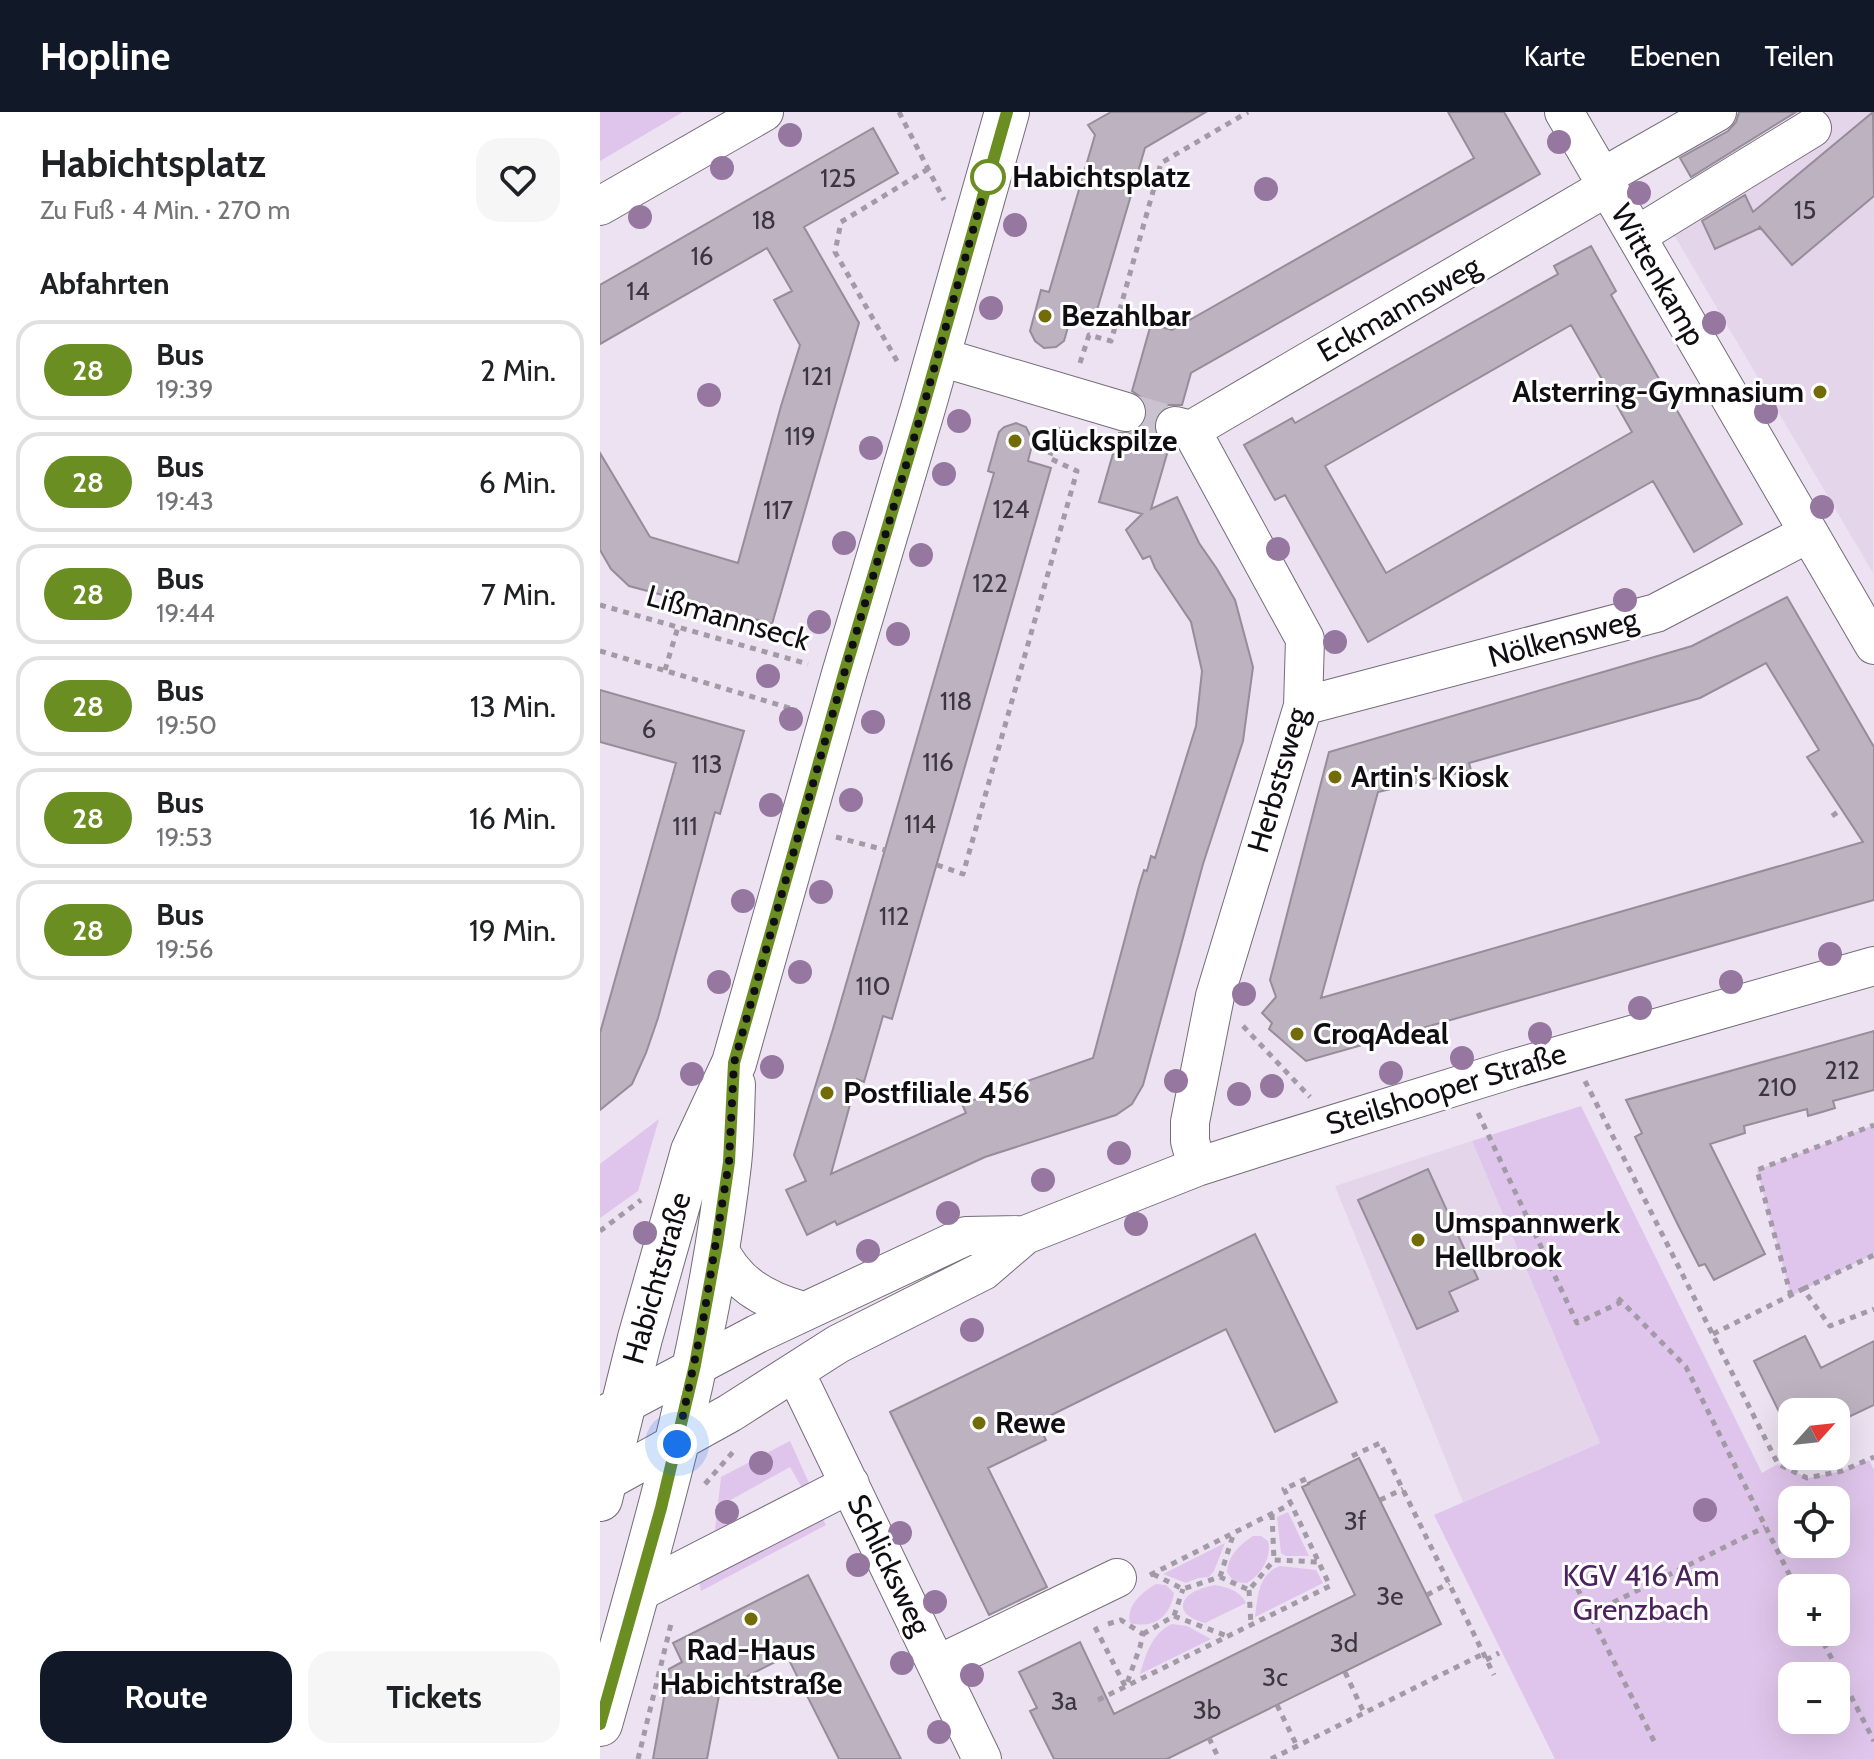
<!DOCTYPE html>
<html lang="de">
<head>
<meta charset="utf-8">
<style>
  :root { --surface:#fff; --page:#f6f6f6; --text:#202124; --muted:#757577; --line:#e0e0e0; --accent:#111827 }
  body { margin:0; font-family:Cabin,sans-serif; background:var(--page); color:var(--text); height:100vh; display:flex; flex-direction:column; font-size:30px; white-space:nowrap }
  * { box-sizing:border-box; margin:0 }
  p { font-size:26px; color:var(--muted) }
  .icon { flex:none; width:44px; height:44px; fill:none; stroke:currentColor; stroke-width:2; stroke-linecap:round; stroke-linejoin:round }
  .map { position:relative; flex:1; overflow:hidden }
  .panel { display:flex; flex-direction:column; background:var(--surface); width:600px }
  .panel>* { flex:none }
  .badge { padding:0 16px; border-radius:26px; font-size:28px; line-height:52px }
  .needle { width:52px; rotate:63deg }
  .controls { position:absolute; left:1178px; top:1286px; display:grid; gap:16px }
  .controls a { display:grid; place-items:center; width:72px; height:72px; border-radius:16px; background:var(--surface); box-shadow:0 8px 32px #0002; font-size:40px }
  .you { position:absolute; width:40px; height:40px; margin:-20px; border:6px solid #fff; border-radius:50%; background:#1a73e8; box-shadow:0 0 0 12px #1a73e833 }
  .map>.badge { position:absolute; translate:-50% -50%; box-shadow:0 0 0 4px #fff }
  h2 { padding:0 40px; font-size:30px; line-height:72px }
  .round { display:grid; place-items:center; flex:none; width:84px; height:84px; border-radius:24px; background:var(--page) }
  .summary { display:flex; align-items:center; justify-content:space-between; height:136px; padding:0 40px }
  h1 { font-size:38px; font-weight:700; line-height:60px }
  .action { display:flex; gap:16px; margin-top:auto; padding:16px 40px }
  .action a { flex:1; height:92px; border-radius:24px; background:var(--accent); color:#fff; font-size:32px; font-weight:700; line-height:92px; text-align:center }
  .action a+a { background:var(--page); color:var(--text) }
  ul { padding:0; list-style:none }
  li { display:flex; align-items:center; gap:24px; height:100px; margin:0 16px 12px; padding:0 24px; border:4px solid var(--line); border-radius:24px }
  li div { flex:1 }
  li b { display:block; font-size:30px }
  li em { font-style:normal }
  li .badge { min-width:88px; font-weight:700; text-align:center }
  header { display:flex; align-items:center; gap:48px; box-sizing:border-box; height:112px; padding:0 40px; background:var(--accent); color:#fff }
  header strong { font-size:38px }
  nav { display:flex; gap:44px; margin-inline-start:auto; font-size:28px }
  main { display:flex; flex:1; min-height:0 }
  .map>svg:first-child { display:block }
</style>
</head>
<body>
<header>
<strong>Hopline</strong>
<nav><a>Karte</a><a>Ebenen</a><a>Teilen</a></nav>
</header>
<main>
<section class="panel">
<div class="summary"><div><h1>Habichtsplatz</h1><p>Zu Fuß · 4 Min. · 270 m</p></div><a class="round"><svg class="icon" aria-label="heart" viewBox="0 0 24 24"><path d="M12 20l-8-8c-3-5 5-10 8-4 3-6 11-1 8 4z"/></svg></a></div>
<h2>Abfahrten</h2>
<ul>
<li><span class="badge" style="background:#6b8e23;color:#fff">28</span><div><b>Bus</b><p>19:39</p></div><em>2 Min.</em></li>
<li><span class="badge" style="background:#6b8e23;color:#fff">28</span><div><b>Bus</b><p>19:43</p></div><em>6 Min.</em></li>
<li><span class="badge" style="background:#6b8e23;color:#fff">28</span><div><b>Bus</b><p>19:44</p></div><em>7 Min.</em></li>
<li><span class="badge" style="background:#6b8e23;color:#fff">28</span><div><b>Bus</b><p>19:50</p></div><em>13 Min.</em></li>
<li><span class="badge" style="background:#6b8e23;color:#fff">28</span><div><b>Bus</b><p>19:53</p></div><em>16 Min.</em></li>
<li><span class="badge" style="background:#6b8e23;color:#fff">28</span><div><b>Bus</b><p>19:56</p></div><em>19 Min.</em></li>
</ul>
<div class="action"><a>Route</a><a>Tickets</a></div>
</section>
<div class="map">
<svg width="1274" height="1647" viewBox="0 0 1274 1647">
  <rect width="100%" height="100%" fill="#ece2f1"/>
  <path fill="#e4d5eb" d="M1198,0h76l-1,461 -213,-362 144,-88z
    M872,1029l128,302 -137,59 -128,-316z"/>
  <path fill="#dfc5eb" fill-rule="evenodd" d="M0,0h83l-83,49z
    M981,994l181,367 16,-9 30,14 34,-7 27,-11 5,10v289h-319l-121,-244 166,-72 -128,-302zM1192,1388h44v44h-44zM1192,1476h44v44h-44zM1192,1564h44v44h-44z
    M59,1007l-21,72 -38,27v-54z
    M1274,1013v129l-83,42 -34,-126z
    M190,1329l19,42 -7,5 -12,-21 -65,36 11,22 -21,5 6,-53z
    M688,1400l21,44h-23l-5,-3 -4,-36z
    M220,1402l6,11 -125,66 -3,-15z
    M653,1424h8l7,5c4,17 -7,33 -21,42l-13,-1 -7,-10c1,-16 12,-27 26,-36z
    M625,1431l-11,28 -5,6 -11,1 -12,5 -23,-9z
    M680,1454l36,4 7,13 -68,34c3,-21 3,-43 25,-51z
    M556,1472l10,1 8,8c-4,24 -19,36 -44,30 -4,-17 12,-31 26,-39z
    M615,1473c14,3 24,5 31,18l-41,20c-13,-3 -32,-13 -16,-28 7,-6 18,-8 26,-10z
    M572,1512l15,2 24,13 -71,35c6,-20 12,-41 32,-50z"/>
  <path fill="#bcb2c0" stroke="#968c9a" stroke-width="2" fill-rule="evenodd" d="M511,0h95l-61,36 -53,179 -22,-7 -6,21 -8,6 -12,1 -9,-7 -5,-10 11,-41 8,2 46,-157 -7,-10z
    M848,0h56l36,62 -349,199 -9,32h-14l-8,5 -6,10v13l6,9 9,5 -18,62 26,-12 22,46 18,26 18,31 18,67 -10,74 -40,123 -60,221 -11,19 -16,11 -131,42 -148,68 -2,-4 -28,14 -21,-45 20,-9 -12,-26 39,-126 161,-556 -6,-2 11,-39 5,-5 12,-4 10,4 7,14 -5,20 23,7 -159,551 -9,-3 -19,66 -7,-3 -26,95 135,-61 -4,-9 131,-46 46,-172 5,-16 3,1 4,-15 4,2 41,-132 6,-55 -11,-49 -36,-54 -5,-12 -7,3 -17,-29 16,-16 -43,-12 20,-69h11l10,-5 7,-11v-11l-5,-8 -10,-7 19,-67 21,6 302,-172z
    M1139,0h57l-105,65 -11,-19 48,-27 8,-9z
    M1273,0l1,84 -82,69 -33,-39 1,2 -45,21 -13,-28 43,-26 8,17z
    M273,16l25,45 -94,54 55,96 -87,301 -143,-38 -18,-17 -11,-19v-97l50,84 88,26 43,-157 19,-61 -26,-45 18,-9 -25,-43 -167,96v-59z
    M991,134l25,45 -5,4 131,229 -48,28 -41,-71 -285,161 -83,-147 -10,5 -31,-55 48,-27 3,5 263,-149 -4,-8zM971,213l61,107 -246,141 -61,-107z
    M1187,485l87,150v153l-568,161 -37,-32 3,-6 -10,-10 14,-16 -6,-17 59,-228 363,-106zM1166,551l53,87 -12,7 56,85 -542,156 57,-206 93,-22 -2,-7 231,-65z
    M0,578l144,41 -24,83 -5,-2 -57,206 -12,35 -14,31 -32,26v-77l76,-270 -76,-21z
    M1274,919v59l-41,11 2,7 -13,4 -14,4 -1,-7 -63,17 1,7 -35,11 55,110 -51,26 -9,-16 -6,2 -21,-41 -43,-88 7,-4 -16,-33z
    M828,1057l50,110 -29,13 9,19 -41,18 -59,-129z
    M655,1122l82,168 -62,30 -49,-103 -189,93 9,18 -58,28 59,119 -58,28 -99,-203z
    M1205,1224l16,32 53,-27v64l-38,18v-11h-44v26l-38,-77z
    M759,1346l82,166 -274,135h-113l-24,-48 7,-3 -18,-36 61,-30 34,72 241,-119 -53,-108 7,-3 -1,-1z
    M208,1463l93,184h-62l-52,-103 -67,34 -13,69h-54l16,-90 13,-7 -9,-19z"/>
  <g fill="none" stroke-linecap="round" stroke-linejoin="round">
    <path stroke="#cbc2d0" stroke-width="38" stroke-dasharray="38 19" stroke-linecap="butt" d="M526,300l49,14"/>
    <g stroke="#756c79" stroke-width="40">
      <path id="minor" d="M964,0l310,533
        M1001,66l116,-66
        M0,94l164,-94
        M1036,124l176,-108
        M337,244l189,56
        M575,314l16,4 114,209 -2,67 -88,290 -25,126v19l7,26
        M591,318l416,-243
        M703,594l353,-93 153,-80
        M117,1132c16,39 47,56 86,67
        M195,1260l187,387
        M6,1302l151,-80 209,-98 59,-1
        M0,1373l130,-72 108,-69 145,-73 42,-36 172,-68 69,-22 246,-76 362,-103
        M37,1481l213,-109
        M337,1553l180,-87"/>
    </g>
    <g stroke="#756c79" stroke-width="46">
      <path id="major" d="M0,1387l40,-161 53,-187 41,-88 110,-389 79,-266 84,-296
        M0,1612c52,-184 107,-369 129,-560 3,-26 3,-53 4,-79"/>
    </g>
    <path stroke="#a29aa6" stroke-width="5" stroke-dasharray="6 6" stroke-linecap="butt" d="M299,0l45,88
      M297,249l-62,-109 6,-30 87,-53
      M480,251l9,-28 22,6 50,-178 87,-51
      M0,493l208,59
      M0,539l196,59
      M65,558l13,-43
      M1232,704l9,-6
      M236,725l49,13
      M337,753l26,9 114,-403 -28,-13 11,-32
      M643,914l67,71
      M985,969l193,383 29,14 35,-7 32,-14
      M878,1001l99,210 44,-21
      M0,1119l41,-31
      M1203,1177l71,-34
      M1191,1184l-34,-126 117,-45
      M1018,1186l68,69 110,221
      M1113,1222l90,-45 27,37 44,-17
      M752,1344l28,-13 114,232
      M105,1372l28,-32
      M780,1388l23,-11
      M672,1402l2,46
      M967,1455l23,47
      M553,1462l30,15 37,-12 29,13 25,-30 45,2
      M550,1463l141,-71
      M620,1465l14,-45
      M649,1478l2,35
      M827,1483l22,-12
      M574,1504l53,20
      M508,1512l13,-4 22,14 -3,13 -14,39
      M495,1515l30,59
      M1218,1520l56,109
      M543,1522l31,-18 9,-27
      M886,1548l13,-7
      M745,1560l19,41
      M498,1588l232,-114 -46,-97 26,-12
      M677,1593l20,41
      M609,1626l10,21
      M1054,1629l-64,-127 175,-87
      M38,1647l33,-135
      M671,1647l212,-105"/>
    <use href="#minor" stroke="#fff" stroke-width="38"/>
    <use href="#major" stroke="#fff" stroke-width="44"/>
  </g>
  <g fill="#9577a0">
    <circle cx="190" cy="23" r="12"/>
    <circle cx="959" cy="30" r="12"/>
    <circle cx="122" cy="56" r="12"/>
    <circle cx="666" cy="77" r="12"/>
    <circle cx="1039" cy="81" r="12"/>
    <circle cx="40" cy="105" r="12"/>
    <circle cx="415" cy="113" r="12"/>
    <circle cx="391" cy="196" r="12"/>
    <circle cx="1114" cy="211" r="12"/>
    <circle cx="109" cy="283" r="12"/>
    <circle cx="1166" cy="300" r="12"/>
    <circle cx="359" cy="309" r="12"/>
    <circle cx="271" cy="336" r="12"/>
    <circle cx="344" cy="362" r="12"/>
    <circle cx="1222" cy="395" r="12"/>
    <circle cx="244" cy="431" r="12"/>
    <circle cx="678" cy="437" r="12"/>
    <circle cx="321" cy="443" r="12"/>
    <circle cx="1025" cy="488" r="12"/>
    <circle cx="219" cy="510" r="12"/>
    <circle cx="298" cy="522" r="12"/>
    <circle cx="735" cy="530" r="12"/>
    <circle cx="168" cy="564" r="12"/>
    <circle cx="191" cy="607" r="12"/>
    <circle cx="273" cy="610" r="12"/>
    <circle cx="251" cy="688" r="12"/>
    <circle cx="171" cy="693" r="12"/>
    <circle cx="221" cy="780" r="12"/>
    <circle cx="143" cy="789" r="12"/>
    <circle cx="1230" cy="842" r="12"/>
    <circle cx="200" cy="860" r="12"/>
    <circle cx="119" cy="870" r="12"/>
    <circle cx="1131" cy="870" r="12"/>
    <circle cx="644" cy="882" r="12"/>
    <circle cx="1040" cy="896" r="12"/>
    <circle cx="940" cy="922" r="12"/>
    <circle cx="862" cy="946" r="12"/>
    <circle cx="172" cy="955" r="12"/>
    <circle cx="791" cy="961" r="12"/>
    <circle cx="92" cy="962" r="12"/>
    <circle cx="576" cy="969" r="12"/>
    <circle cx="672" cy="974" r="12"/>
    <circle cx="639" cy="982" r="12"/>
    <circle cx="519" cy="1041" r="12"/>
    <circle cx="443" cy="1068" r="12"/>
    <circle cx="348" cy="1101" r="12"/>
    <circle cx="536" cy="1112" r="12"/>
    <circle cx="45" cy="1121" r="12"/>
    <circle cx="268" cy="1139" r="12"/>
    <circle cx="372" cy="1218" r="12"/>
    <circle cx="161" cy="1351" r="12"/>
    <circle cx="1105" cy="1398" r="12"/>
    <circle cx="127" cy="1400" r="12"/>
    <circle cx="300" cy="1421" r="12"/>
    <circle cx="258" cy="1453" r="12"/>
    <circle cx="335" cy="1490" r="12"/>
    <circle cx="302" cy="1551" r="12"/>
    <circle cx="372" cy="1563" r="12"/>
    <circle cx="339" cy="1620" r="12"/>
  </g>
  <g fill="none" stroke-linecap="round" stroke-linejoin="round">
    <g stroke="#fff" stroke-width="18">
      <path id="line" d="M0,1612l61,-216 34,-143 22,-121 12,-82 5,-99 110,-389 79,-266 84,-296"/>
    </g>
    <use href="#line" stroke="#6b8e23" stroke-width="12"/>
    <path stroke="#110e13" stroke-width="8" stroke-dasharray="0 14.4" d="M77,1332l26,-123 26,-159 5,-99 110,-389 79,-266 65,-231"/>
  </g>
  <circle fill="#fff" stroke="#6b8e23" stroke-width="4" cx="388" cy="65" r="16"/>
  <g fill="#726c08" stroke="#fff" stroke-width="3">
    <circle cx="445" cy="204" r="8"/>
    <circle cx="1220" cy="280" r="8"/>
    <circle cx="415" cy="329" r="8"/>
    <circle cx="735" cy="665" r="8"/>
    <circle cx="697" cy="922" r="8"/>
    <circle cx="227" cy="981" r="8"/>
    <circle cx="818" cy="1128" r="8"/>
    <circle cx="379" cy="1311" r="8"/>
    <circle cx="151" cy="1507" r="8"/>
  </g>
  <g text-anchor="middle" stroke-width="6" stroke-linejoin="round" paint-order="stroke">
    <g font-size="26" fill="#3c373e">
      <text x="238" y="75">125</text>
      <text x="1205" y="107">15</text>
      <text x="164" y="117">18</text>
      <text x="102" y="153">16</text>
      <text x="38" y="188">14</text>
      <text x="217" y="273">121</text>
      <text x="200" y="333">119</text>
      <text x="411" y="406">124</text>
      <text x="178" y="407">117</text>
      <text x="390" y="480">122</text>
      <text x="356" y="598">118</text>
      <text x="49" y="626">6</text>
      <text x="338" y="659">116</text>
      <text x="107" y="661">113</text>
      <text x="320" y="721">114</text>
      <text x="85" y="723">111</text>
      <text x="294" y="813">112</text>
      <text x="273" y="883">110</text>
      <text x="1242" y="967">212</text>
      <text x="1177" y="984">210</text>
      <text x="755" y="1418">3f</text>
      <text x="790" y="1493">3e</text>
      <text x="744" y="1540">3d</text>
      <text x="675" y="1574">3c</text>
      <text x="464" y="1598">3a</text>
      <text x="607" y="1607">3b</text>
    </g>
    <g font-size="30" font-weight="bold" fill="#110e13" stroke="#fff" text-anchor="start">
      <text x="412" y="75">Habichtsplatz</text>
    </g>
    <g font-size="30" fill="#110e13" stroke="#fff">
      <text transform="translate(1058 163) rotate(60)" y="10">Wittenkamp</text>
      <text transform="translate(799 197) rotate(-30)" y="10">Eckmannsweg</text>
      <text transform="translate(128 506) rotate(16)" y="10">Lißmannseck</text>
      <text transform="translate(963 526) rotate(-15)" y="10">Nölkensweg</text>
      <text transform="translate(678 668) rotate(-74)" y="10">Herbstsweg</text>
      <text transform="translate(846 977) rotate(-17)" y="10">Steilshooper Straße</text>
      <text transform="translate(57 1166) rotate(-74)" y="10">Habichtstraße</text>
      <text transform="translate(289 1453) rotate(64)" y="10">Schlicksweg</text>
    </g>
    <g font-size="30" font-weight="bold" fill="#110e13" stroke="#fff" text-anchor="start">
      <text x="461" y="214">Bezahlbar</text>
      <text x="1204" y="290" text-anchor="end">Alsterring-Gymnasium</text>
      <text x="431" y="339">Glückspilze</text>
      <text x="751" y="675">Artin's Kiosk</text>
      <text x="713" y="932">CroqAdeal</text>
      <text x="243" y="991">Postfiliale 456</text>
      <text x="834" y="1121">Umspannwerk<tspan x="834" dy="34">Hellbrook</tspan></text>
      <text x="395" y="1321">Rewe</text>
      <text x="151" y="1548" text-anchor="middle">Rad-Haus<tspan x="151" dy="34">Habichtstraße</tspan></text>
    </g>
    <g font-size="30" fill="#4d205e" stroke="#fff">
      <text x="1041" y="1474">KGV 416 Am<tspan x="1041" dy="34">Grenzbach</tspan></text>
    </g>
  </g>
</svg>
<div class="controls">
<a><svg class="needle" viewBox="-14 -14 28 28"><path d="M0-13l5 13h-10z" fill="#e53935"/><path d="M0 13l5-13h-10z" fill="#757577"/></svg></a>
<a><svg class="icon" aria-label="locate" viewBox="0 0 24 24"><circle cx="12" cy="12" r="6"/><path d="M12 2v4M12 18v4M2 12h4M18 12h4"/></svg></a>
<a>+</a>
<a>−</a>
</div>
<div class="you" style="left:77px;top:1332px"></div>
</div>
</main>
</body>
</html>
